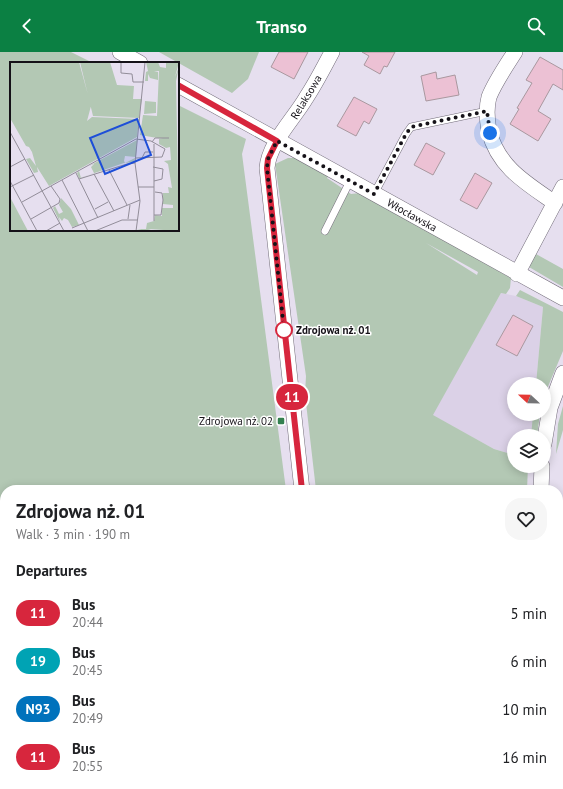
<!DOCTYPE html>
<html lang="en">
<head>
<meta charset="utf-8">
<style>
  :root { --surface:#fff; --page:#f6f6f6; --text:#202124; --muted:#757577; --accent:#0b8043 }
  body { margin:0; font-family:"PT Sans",sans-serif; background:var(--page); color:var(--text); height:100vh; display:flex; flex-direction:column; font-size:15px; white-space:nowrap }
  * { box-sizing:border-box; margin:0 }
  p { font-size:13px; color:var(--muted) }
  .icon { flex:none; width:22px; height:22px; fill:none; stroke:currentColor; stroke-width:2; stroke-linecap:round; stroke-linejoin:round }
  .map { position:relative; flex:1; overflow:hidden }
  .side { position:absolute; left:0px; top:433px; width:563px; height:304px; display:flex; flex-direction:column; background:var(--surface); border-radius:16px 16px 0 0; box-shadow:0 2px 10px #0003 }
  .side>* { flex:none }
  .badge { padding:0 8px; border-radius:13px; font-size:14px; line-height:26px }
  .needle { width:26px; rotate:292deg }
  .controls { position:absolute; left:507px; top:325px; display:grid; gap:8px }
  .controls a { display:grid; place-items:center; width:44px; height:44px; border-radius:50%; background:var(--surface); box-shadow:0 2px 10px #0003; font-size:20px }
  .you { position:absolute; width:20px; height:20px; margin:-10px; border:3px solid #fff; border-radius:50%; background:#1a73e8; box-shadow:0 0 0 6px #1a73e833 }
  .map>.badge { position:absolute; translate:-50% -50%; box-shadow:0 0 0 2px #fff }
  h2 { padding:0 16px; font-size:15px; line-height:36px }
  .round { display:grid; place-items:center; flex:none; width:42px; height:42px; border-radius:16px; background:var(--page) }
  .overview { display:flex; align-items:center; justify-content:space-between; height:68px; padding:0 16px }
  h1 { font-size:19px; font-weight:700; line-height:30px }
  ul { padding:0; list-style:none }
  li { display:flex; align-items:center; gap:12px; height:48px; padding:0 16px }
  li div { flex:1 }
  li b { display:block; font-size:15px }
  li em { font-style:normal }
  li .badge { min-width:44px; font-weight:700; text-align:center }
  header { display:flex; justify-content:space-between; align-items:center; height:52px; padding:0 16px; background:var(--accent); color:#fff; font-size:18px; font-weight:700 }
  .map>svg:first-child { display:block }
</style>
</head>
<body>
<header><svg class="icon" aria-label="back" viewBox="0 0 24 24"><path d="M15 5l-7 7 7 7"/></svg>Transo<svg class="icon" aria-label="search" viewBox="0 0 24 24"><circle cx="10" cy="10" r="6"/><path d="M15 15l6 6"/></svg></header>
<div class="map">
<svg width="563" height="737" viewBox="0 0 563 737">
  <rect width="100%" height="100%" fill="#e6dfef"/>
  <path fill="#dbd1e7" d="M501,241l15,3 27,11 -7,77h-22v30h19l-2,22h-17v19l-20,-6 -62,-34z"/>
  <path fill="#b3c8b4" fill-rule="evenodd" d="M0,0h71l22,11h-82v167h167v-125l68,34 -4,15 44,336h-281v294h320l1,5h-326z
    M159,0h100l-11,27 -16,14z
    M288,106h8l33,17 -2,3 24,16 9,-1 151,85 -1,10 -4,6 -5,-1 -68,122 61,34 20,6v11h14l-1,24h-211l-11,-96 1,-18 -31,-212zM426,191l52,29 -1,3z
    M536,202l27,15v18l-34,-20z
    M520,238l43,22v39l-19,45v-12h-8l7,-77 -27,-11z
    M563,354v24l-7,24 2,-30z
    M533,362h7l-3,22h-6z
    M358,732h155l-1,5h-154z"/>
  <path fill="#ecc1d4" stroke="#a9989f" d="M279,0h29l-14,27 -23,-12z
    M362,0h33l-8,15 -3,-1 -4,8 -16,-9 5,-9z
    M540,5l23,13v20l-10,-6 -15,27 13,8 -13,22 -28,-17 9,-15 -2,-1 15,-25 -6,-3z
    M436,20l1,7 18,-4 4,20 -33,6 -5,-25z
    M354,45l23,12 -8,15 -5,-3 -8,15 -19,-10z
    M426,91l19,10 -12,22 -19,-10z
    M475,121l17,10 -15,26 -17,-9z
    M513,263l20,11 -16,30 -21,-11z"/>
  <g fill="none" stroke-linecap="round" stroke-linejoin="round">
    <g stroke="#726c79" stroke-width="8">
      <path id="lane" d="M374,142l32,-60 5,-7 76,-16
        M325,179l25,-50"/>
    </g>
    <g stroke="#726c79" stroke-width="16">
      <path id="street" d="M120,0l20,11
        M515,0c-9,14 -20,30 -26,45 -3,11 -2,23 0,34 9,36 37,52 66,72
        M178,33l385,213
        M517,222l46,-87
        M544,392l6,-36 13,-35
        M302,438l-35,-322c2,-25 26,-48 39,-70 10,-15 18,-31 26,-46
        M541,438l1,-24
        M558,657l5,-1
        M338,732l1,5
        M522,737v-5"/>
    </g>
    <use href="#lane" stroke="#fff" stroke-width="7"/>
    <use href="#street" stroke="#fff" stroke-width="15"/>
  </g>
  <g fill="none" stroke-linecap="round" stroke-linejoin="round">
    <g stroke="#fff" stroke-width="9">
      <path id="line" d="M178,33l99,56 -9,18 -1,9 35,322"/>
    </g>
    <use href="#line" stroke="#d7263d" stroke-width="6"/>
    <path stroke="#151218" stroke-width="4" stroke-dasharray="0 7.2" d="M284,278l-17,-162 1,-9 9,-18 97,53 32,-60 5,-7 76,-16 3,22"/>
  </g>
  <circle fill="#fff" stroke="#d7263d" stroke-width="2" cx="284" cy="278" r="8"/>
  <rect fill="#348150" stroke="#fff" stroke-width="1.5" x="277" y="365" width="8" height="8" rx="2"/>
  <g text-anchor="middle" stroke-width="3" stroke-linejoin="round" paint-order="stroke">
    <g font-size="11" fill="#151218" stroke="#fff">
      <text transform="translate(306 45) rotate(-59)" y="4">Relaksowa</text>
      <text transform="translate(412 163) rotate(29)" y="4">Włocławska</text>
    </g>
    <g font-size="11" font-weight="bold" fill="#151218" stroke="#fff" text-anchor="start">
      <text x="296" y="282">Zdrojowa nż. 01</text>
    </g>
    <g font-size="11" fill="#151218" stroke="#fff" text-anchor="end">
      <text x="273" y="373">Zdrojowa nż. 02</text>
    </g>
  </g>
  <g transform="translate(10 10)">
    <rect width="169" height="169" fill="#e6dfef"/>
    <path d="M0,0h69l12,44 -4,15 5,-4 47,2 -2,18 -88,49 -12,-19 1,5 -4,1 -8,-14 4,-1 6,8 -4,-14 -3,-5 -3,-1 -16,-28zM70,0h30l7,23 17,1 -1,13h9l-3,19 -46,-2zM136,0h12l2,5 6,1v-6h13l-4,15 4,-10 -3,14 3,150 -31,-2 6,2h-8l-9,-2h9l1,-6 7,-2 1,-6 7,1v-8h11v-3l-10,-1v-11h6l-1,-6 4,1 -4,-24 -4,-3 7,-1 -1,-13 -4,1 -7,-4v-5h4l-23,-4 3,-20 14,1 2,-45h-5l4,1v8l-8,-2 -2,-4v7h-3l1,-9 2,-1zM135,39l11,1v11l-12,1zM127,78l-1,17 -11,-1 -1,5 1,2 10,-5 -1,4 -10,1 -44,15h-1l-2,-5 2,-2 2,7 13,-5 -3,-6 3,-3 -5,2zM0,135l18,34h-18zM51,136l10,11 8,16 -7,2 -4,-7 -4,-2 -2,3 -3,-4 1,5 -7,-14 2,-2 4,8 4,-2 -4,-7z" fill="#b3c8b4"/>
    <path fill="none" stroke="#928d99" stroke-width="1" d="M111,0v11l11,1 1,8h11M0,70l54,99M142,80l3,-4h14M132,96l3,-6h8M0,105l15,-8M143,105l10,2 -1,10 -8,2M99,108l18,35M66,111l22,45M84,112l20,37M69,117l48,-15 8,-1M52,118l26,51M0,119l27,50M0,125l24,-12M128,125h16M12,140l114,-63 15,2 14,8 -3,8 -26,1M85,147l13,-7M144,153h7l2,-15 -1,-7 -7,-1M21,157l28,-16 1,-4 -9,-13M118,157l2,-14M144,159v-77M62,166l68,-28M36,169l14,-8M85,169l27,-11h15M126,169l4,-30 -5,-38 10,-101"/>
    <path fill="#1d4ed8" fill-opacity="0.15" stroke="#1d4ed8" stroke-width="2" d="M127,57l14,36 -46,19 -15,-36z"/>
    <rect width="169" height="169" fill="none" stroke="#151218" stroke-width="2"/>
  </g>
</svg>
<div class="controls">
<a><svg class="needle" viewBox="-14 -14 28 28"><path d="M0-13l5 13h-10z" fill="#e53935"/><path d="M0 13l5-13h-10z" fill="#757577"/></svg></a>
<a><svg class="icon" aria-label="layers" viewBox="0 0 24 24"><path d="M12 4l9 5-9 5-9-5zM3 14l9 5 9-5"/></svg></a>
</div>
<div class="you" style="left:490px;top:81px"></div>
<b class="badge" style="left:292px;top:345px;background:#d7263d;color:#fff">11</b>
<section class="side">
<div class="overview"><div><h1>Zdrojowa nż. 01</h1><p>Walk · 3 min · 190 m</p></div><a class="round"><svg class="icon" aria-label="heart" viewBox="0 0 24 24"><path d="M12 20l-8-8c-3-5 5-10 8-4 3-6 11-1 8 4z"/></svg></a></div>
<h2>Departures</h2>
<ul>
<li><span class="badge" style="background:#d7263d;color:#fff">11</span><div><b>Bus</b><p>20:44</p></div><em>5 min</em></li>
<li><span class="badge" style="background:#00a3b4;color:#fff">19</span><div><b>Bus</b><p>20:45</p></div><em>6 min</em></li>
<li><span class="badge" style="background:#0072bc;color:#fff">N93</span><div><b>Bus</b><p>20:49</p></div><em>10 min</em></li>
<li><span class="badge" style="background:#d7263d;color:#fff">11</span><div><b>Bus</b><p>20:55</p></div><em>16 min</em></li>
</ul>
</section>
</div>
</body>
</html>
